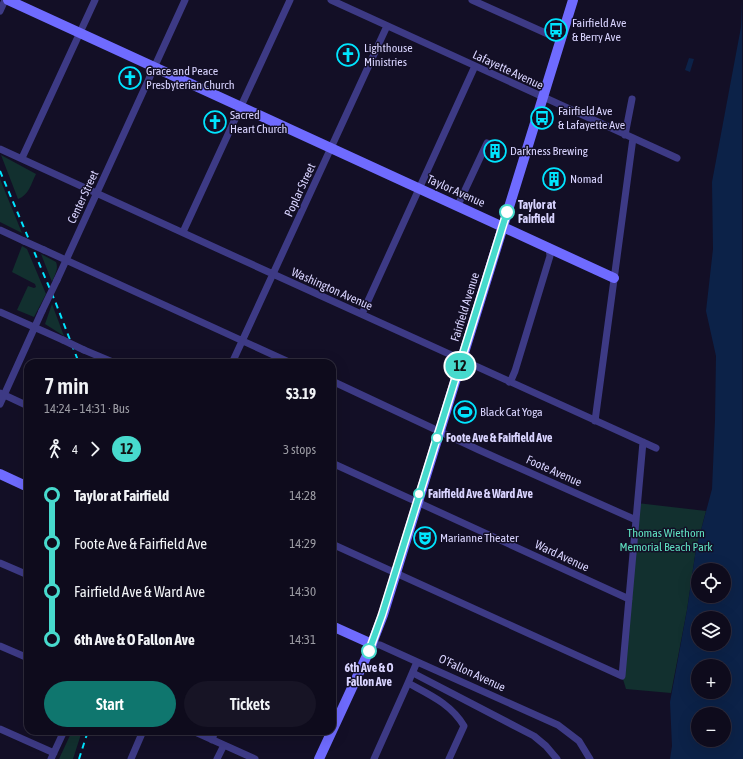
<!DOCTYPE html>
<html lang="en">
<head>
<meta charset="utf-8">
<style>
  :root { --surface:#0e0b1c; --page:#171425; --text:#f1f3f6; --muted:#9b9ba3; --line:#2e2b3b; --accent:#0f766e }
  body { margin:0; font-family:"Asap Condensed",sans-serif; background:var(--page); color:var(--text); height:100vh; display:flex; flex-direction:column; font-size:15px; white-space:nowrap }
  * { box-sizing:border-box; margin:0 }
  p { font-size:13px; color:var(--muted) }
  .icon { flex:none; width:22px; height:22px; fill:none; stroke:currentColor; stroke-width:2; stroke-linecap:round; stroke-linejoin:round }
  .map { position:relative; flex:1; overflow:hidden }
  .panel { position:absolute; left:24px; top:359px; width:312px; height:376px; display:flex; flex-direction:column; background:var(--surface); border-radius:12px; box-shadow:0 4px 16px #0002,0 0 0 1px var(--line) }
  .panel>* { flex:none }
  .badge { padding:0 8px; border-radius:13px; font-size:14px; line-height:26px }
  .controls { position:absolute; left:691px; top:563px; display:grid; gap:8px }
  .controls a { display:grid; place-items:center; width:40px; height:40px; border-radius:50%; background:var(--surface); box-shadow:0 4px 16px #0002,0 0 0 1px var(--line); font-size:20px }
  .map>.badge { position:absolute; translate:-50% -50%; box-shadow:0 0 0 2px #fff }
  .legs { display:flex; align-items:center; gap:6px; height:44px; padding:0 20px; font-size:13px }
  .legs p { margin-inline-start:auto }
  .headline { display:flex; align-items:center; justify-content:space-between; height:68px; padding:0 20px }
  h1 { font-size:22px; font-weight:600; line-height:30px }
  .action { display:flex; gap:8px; margin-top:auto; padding:8px 20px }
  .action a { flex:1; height:46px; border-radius:24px; background:var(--accent); color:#fff; font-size:16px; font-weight:600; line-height:46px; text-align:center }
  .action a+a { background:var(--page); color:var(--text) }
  ul { padding:0 20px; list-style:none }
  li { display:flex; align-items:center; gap:14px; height:48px; font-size:15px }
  li i { display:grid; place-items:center; width:6px; height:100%; margin:0 5px; background:currentColor }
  li i::after { content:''; width:10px; height:10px; margin:-5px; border:3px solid; border-radius:50%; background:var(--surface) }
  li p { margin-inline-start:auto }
  li:first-child i { background:linear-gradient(#0000 50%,currentColor 0) }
  li:last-child i { background:linear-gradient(currentColor 50%,#0000 0) }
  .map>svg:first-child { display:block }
</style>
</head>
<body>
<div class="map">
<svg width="743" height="759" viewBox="0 0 743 759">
  <rect width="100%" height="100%" fill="#130f26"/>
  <path fill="#12302f" d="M1,155l35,19c-5,10 -7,21 -18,25z
    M0,179l22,54 -22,-11z
    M22,246l5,3 19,45 -12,23 -17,-7 11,-24 6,2 2,-1 -1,-3 -23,-12z
    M41,254l15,8c3,7 -2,14 -4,20z
    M52,304l12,32 -19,-12z
    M637,503l69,8 -10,38 -9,61 -16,83 -45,-4 -4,-13z
    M72,731h10l-9,28h-14z"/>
  <path fill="#0c2248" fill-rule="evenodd" d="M742,0l1,759h-73l2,-13 -2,-44 17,-92 9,-61 16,-60 3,-69 1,-64 -10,-45 7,-62 -1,-67 29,-155zM698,570h26v26h-26zM698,618h26v26h-26zM698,666h26v26h-26zM698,714h26v26h-26z
    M689,58l5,1 -4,13 -5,-2z"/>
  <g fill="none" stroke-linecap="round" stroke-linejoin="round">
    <path stroke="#3d3a85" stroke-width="7" d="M331,0l346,158
      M472,0l89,40
      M0,11l5,-11
      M625,135l7,-36
      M0,149l273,125 383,174
      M22,158l73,-158
      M458,205l29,-62
      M0,230l24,11
      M183,232l107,-232
      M44,250l247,113
      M57,280l128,-280
      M0,312l63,28
      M362,314l113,-248
      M84,350l31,13
      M232,363l155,-337
      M332,381l147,69 157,70
      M509,382l3,-4 3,-7 35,-115 -1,-9
      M0,393l28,13
      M0,404l42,-93
      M595,421l38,-283
      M332,463l297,136
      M332,544l290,132 21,-234
      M0,563l28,12
      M372,644l8,1 33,15 145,65 21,16 11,18
      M0,646l28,12
      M413,673l121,63 12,10 11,13
      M408,683c22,12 43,21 56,43l-15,33
      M0,729l54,24
      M193,731l62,28
      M212,740l3,-9
      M51,759l13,-28
      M131,759l12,-28
      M217,759l7,-14
      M374,759l34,-76 9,-21"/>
    <path stroke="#6f6bff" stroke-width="10" d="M8,0l606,278
      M0,474l28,13
      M332,626l40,18
      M319,759l50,-108 14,-36 190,-615"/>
    <path stroke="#00e5ff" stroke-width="2" stroke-dasharray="6 5" stroke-linecap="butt" d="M0,171l55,130 24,62
      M79,759l9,-28"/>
    <path stroke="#3d3a85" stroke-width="7" d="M24,241l20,9
      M42,311l15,-31
      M63,340l21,10"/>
  </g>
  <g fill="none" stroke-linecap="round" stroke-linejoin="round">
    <g stroke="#fff" stroke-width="9">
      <path id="line-1" d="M369,651l13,-36 125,-403"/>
    </g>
    <use href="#line-1" stroke="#47dacd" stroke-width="6"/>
  </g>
  <defs>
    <g id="bus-ring" transform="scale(1.15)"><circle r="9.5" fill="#130f26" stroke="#00e5ff" stroke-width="1.5"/><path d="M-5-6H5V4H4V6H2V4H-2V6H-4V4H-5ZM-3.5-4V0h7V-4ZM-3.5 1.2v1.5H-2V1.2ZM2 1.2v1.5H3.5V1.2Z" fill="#00e5ff"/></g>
    <g id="church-ring" transform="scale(1.15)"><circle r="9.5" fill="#130f26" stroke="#00e5ff" stroke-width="1.5"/><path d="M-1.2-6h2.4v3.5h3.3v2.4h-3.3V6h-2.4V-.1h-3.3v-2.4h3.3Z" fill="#00e5ff"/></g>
    <g id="building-ring" transform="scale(1.15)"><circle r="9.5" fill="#130f26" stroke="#00e5ff" stroke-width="1.5"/><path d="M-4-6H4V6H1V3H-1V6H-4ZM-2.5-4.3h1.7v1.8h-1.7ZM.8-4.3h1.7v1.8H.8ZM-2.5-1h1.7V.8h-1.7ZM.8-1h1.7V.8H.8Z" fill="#00e5ff"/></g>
    <g id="stadium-ring" transform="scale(1.15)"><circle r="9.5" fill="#130f26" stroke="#00e5ff" stroke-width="1.5"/><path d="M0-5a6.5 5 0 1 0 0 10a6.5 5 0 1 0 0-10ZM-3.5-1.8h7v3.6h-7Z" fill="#00e5ff"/></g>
    <g id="theatre-ring" transform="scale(1.15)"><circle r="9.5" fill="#130f26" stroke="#00e5ff" stroke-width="1.5"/><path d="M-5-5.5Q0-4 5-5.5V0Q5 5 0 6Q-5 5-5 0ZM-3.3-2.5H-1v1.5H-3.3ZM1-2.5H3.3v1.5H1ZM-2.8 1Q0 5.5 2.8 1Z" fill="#00e5ff"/></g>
  </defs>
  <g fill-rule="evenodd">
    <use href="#bus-ring" x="556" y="30"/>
    <use href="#church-ring" x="348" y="55"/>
    <use href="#church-ring" x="130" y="78"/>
    <use href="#bus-ring" x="542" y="118"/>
    <use href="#church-ring" x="215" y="122"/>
    <use href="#building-ring" x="495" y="151"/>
    <use href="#building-ring" x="554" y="179"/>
    <use href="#stadium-ring" x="465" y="412"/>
    <use href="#theatre-ring" x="425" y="538"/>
  </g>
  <g fill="#fff" stroke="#47dacd" stroke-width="2">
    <circle cx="507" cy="212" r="7"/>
    <circle cx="437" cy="438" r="5"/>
    <circle cx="419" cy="494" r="5"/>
    <circle cx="369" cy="651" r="7"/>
  </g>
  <g text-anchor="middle" stroke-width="3" stroke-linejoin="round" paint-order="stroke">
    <g font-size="12" fill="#d9d4ff" stroke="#130f26" text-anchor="start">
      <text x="572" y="27">Fairfield Ave<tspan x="572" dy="14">&amp; Berry Ave</tspan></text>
      <text x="364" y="52">Lighthouse<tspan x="364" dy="14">Ministries</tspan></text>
      <text x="146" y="75">Grace and Peace<tspan x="146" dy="14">Presbyterian Church</tspan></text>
      <text x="558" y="115">Fairfield Ave<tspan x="558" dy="14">&amp; Lafayette Ave</tspan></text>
      <text x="230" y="119">Sacred<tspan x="230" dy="14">Heart Church</tspan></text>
      <text x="510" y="155">Darkness Brewing</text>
      <text x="570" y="183">Nomad</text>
      <text x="480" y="416">Black Cat Yoga</text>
      <text x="440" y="542">Marianne Theater</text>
    </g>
    <g font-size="12" fill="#d9d4ff" stroke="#130f26">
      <text transform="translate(508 70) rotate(25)" y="4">Lafayette Avenue</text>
      <text transform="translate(300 190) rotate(-65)" y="4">Poplar Street</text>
      <text transform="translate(456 191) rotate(24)" y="4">Taylor Avenue</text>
      <text transform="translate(83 197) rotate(-65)" y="4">Center Street</text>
      <text transform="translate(332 289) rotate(24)" y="4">Washington Avenue</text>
      <text transform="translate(465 307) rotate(-73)" y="4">Fairfield Avenue</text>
      <text transform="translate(554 471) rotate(24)" y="4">Foote Avenue</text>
      <text transform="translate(562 556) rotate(25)" y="4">Ward Avenue</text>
      <text transform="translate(472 673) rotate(25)" y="4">O’Fallon Avenue</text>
    </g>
    <g font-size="12" font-weight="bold" fill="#d9d4ff" stroke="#130f26" text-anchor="start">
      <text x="518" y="209">Taylor at<tspan x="518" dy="14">Fairfield</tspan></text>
      <text x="446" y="442">Foote Ave &amp; Fairfield Ave</text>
      <text x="428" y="498">Fairfield Ave &amp; Ward Ave</text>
      <text x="369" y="672" text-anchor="middle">6th Ave &amp; O<tspan x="369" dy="14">Fallon Ave</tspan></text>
    </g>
    <g font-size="12" fill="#5fe0c0" stroke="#130f26">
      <text x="666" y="537">Thomas Wiethorn<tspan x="666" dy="14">Memorial Beach Park</tspan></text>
    </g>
  </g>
</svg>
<div class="controls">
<a><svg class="icon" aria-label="locate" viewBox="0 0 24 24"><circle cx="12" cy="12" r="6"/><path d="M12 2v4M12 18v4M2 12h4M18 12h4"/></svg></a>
<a><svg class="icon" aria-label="layers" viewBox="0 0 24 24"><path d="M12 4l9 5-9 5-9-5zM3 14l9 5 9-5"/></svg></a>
<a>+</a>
<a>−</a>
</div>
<b class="badge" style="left:460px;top:366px;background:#47dacd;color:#111">12</b>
<section class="panel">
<div class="headline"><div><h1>7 min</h1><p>14:24 – 14:31 · Bus</p></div><b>$3.19</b></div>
<div class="legs"><svg class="icon" aria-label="walk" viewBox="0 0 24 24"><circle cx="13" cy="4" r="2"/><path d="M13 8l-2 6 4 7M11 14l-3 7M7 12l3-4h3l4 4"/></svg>4<svg class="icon" aria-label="forward" viewBox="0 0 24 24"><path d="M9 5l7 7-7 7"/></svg><b class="badge" style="background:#47dacd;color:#111">12</b><p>3 stops</p></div>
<ul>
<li><i style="color:#47dacd"></i><b>Taylor at Fairfield</b><p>14:28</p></li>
<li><i style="color:#47dacd"></i><span>Foote Ave &amp; Fairfield Ave</span><p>14:29</p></li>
<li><i style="color:#47dacd"></i><span>Fairfield Ave &amp; Ward Ave</span><p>14:30</p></li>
<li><i style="color:#47dacd"></i><b>6th Ave &amp; O Fallon Ave</b><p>14:31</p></li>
</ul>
<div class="action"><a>Start</a><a>Tickets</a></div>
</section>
</div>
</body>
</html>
